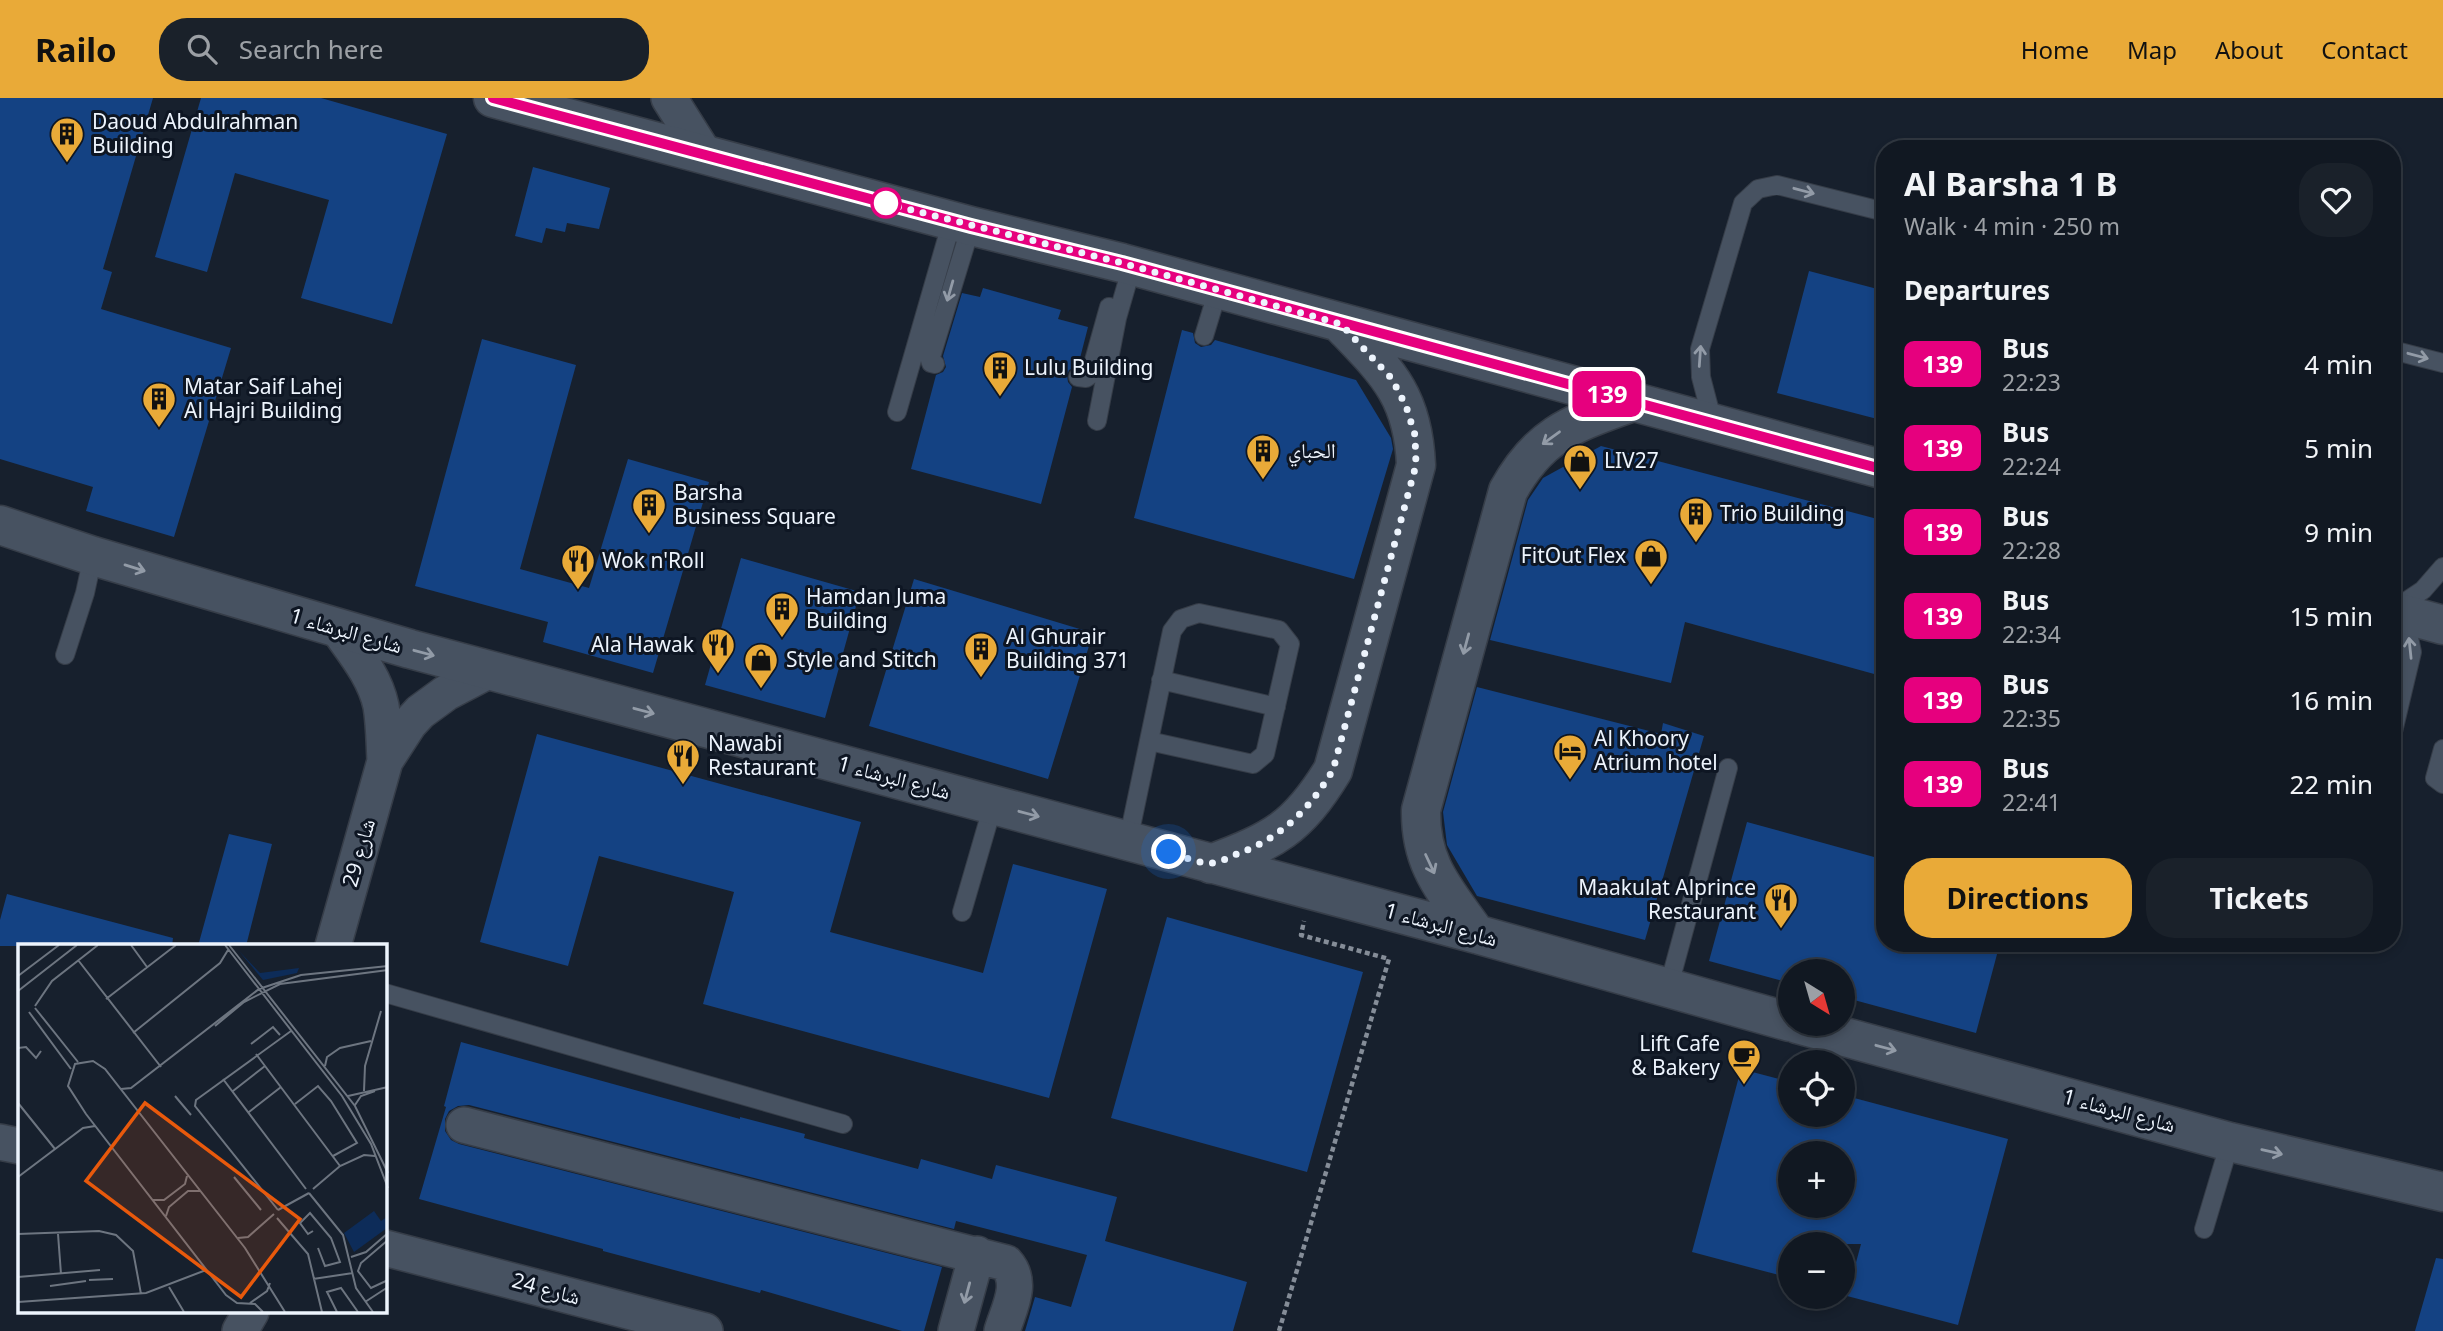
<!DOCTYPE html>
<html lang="en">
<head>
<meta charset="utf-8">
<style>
  :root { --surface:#111822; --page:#1a212a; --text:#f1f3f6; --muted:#9ca0a5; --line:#303740; --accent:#e9aa38 }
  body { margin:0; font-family:"Noto Sans","Noto Naskh Arabic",sans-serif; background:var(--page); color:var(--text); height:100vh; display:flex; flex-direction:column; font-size:26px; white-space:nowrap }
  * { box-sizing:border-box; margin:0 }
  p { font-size:23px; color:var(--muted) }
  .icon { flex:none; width:38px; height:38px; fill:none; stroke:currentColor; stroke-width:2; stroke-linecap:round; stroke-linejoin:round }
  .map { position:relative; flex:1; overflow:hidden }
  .drawer { position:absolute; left:1876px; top:42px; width:525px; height:812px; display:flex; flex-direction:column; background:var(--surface); border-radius:28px; box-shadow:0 4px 10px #0003,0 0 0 2px var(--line) }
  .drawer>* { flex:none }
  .badge { padding:0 14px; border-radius:10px; font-size:24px; line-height:46px }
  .needle { width:46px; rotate:143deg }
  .buttons { position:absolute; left:1778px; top:861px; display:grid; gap:14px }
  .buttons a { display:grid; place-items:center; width:77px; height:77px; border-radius:50%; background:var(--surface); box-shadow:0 4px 10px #0003,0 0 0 2px var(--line); font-size:35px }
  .you { position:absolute; width:35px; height:35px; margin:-18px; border:5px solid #fff; border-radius:50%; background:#1a73e8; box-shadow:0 0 0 10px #1a73e833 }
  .map>.badge { position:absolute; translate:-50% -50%; box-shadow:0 0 0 4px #fff }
  h2 { padding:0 28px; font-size:26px; line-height:63px }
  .round { display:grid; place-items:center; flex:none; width:74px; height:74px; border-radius:28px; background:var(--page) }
  .head { display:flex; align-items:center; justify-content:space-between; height:119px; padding:0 28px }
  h1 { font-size:33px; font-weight:700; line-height:52px }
  .cta { display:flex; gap:14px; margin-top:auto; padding:14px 28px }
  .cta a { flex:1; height:80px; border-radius:28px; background:var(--accent); color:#111; font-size:28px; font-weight:700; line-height:80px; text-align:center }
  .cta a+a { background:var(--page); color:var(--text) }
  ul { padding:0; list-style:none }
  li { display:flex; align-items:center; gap:21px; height:84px; padding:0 28px }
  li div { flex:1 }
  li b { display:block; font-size:26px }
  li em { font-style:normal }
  li .badge { min-width:77px; font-weight:700; text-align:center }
  header { display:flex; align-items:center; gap:42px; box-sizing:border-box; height:98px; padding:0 35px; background:var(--accent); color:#111 }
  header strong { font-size:33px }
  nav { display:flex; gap:38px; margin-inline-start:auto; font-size:24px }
  .search { width:490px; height:63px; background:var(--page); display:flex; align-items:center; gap:18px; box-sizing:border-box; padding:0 24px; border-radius:28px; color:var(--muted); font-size:26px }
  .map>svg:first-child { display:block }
</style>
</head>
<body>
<header>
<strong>Railo</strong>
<div class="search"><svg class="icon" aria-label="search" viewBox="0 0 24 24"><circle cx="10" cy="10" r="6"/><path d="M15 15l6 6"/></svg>Search here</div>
<nav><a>Home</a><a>Map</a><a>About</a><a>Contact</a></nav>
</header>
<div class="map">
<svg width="2443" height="1233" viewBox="0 0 2443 1233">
  <rect width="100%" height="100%" fill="#17202d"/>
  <path fill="#144283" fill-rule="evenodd" d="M0,0h153l-50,171 9,3 -11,37 130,39 -57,189 -88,-26 7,-24 -93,-28z
    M201,0h120l126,36 -55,190 -91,-26 28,-98 -94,-27 -28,99 -52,-15z
    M533,69l77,21 -11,41 -32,-6 -2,9 -19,-4 -4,15 -27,-7z
    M1809,173l76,20v130l-108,-28z
    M983,190l78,22 -3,9 30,8 -10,39 -9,4 -2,5 1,7 4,5 -31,117 -130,-35 25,-94 7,-3 3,-5 -3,-11 19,-63 18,4z
    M1182,232l11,3 2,10 6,4 10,-2 4,-5 141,40 35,58 2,11 -39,130 -220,-61z
    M482,241l94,26 -56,204 69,19 39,-129 81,23 -56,191 -110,-31 5,-20 -133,-36z
    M1601,348l284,75v156l-200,-55 -14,61 -181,-43 38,-140 15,-22z
    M741,460l119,34 -35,126 -120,-33z
    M914,481l179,54 -45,146 -179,-53z
    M1477,589l184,47 2,-11 41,13 -59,204 -168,-44 -30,-51 -4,-33z
    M537,636l324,88 -31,110 153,41 30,-109 94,25 -58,209 -346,-94 31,-112 -135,-36 -31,110 -88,-24z
    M1747,724l138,38v83h115l-24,90 -133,-36v-26h-53v12l-81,-22z
    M229,736l43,10 -26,102h-48z
    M7,796l166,44 -1,8h-172v-26z
    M1167,819l196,55 -56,200 -196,-54z
    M461,944l279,77v-2l65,17 -1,4 114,31 3,-10 71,20 4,-14 121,32 -12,44 142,41 -14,49h-208l10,-34 36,10 16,-52 -131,-34 -2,8 -485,-124 -11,1 -9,5 -4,8v12l6,9 8,4 483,123 -18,64h-22l-141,-41 -1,3 -157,-42v-2l-184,-50 27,-92 -2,-1z
    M1741,971l49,13v33h53v-20l165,44 -50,186 -111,-29 14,-52h-71v34l-98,-26zM1790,1055h53v53h-53z
    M2436,1160l7,1v72h-28z"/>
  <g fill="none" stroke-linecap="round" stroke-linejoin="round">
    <g stroke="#363d48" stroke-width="20">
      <path id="lane" d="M1204,238l14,-46
        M2392,252l51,13
        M935,266l-4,-1 -1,-3 41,-134
        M1078,279l8,1 4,-3 19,-68
        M897,314l55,-191
        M1097,323l20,-103 15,-52
        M1713,325l-12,-46 -1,-28 43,-146 15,-14 19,-4 108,27
        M2393,512l30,-20 20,-23
        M65,557l20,-62 8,-37
        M1161,582l115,27
        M2392,638l20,-84 -4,-19 -12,-16
        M2443,651l-8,29 8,6
        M1128,743l44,-210 9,-12 18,-6 80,17 11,14 -25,110 -12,10 -104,-23
        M962,814l31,-107
        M1668,891l60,-221
        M385,895l458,131
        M2204,1131l26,-87"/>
    </g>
    <g stroke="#363d48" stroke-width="38">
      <path id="street" d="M669,0l36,57
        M338,531c17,24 37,48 43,77 3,18 3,37 4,55
        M333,848l52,-185 24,-37 11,-12 26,-19 44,-23
        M464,1027l542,138c18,20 3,45 -4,68
        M0,1044l19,4
        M385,1150l320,83
        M240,1233l11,-19
        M956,1233l21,-77"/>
    </g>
    <g stroke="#363d48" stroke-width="41">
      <path id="secondary" d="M493,0l478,128 151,37 763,207
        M0,427l93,31 317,93 1066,285 314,88
        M2392,513l51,14
        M1211,766c63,-24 86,-35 122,-94l83,-305c-3,-70 -29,-93 -75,-141
        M1476,836c-30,-43 -56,-68 -55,-124l87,-319c33,-60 68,-68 127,-90
        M1797,926l433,118 213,50"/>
    </g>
    <path stroke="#858d98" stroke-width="4.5" stroke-dasharray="5 3.5" stroke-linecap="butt" d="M1279,1233l110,-372 -88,-24 3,-14"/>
    <use href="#lane" stroke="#475261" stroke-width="18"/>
    <use href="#street" stroke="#475261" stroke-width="35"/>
    <use href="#secondary" stroke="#475261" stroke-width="38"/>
  </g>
  <defs><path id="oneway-shaft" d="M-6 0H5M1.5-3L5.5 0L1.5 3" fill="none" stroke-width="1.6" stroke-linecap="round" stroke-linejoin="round" transform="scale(1.75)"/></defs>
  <g stroke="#929ba7">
    <use href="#oneway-shaft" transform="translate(1804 93) rotate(15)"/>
    <use href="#oneway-shaft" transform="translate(950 193) rotate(106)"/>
    <use href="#oneway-shaft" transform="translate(1700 258) rotate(-86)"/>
    <use href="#oneway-shaft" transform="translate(2418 258) rotate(15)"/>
    <use href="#oneway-shaft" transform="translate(1551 340) rotate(144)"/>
    <use href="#oneway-shaft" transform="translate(135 470) rotate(17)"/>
    <use href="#oneway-shaft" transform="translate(1466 546) rotate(105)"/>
    <use href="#oneway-shaft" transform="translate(2410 550) rotate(-96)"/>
    <use href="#oneway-shaft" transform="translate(424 555) rotate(15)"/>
    <use href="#oneway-shaft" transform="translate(644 613) rotate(15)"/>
    <use href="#oneway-shaft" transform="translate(1029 716) rotate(15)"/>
    <use href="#oneway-shaft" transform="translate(1430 766) rotate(65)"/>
    <use href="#oneway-shaft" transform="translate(1886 950) rotate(15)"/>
    <use href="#oneway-shaft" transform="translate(2272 1054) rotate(13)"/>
    <use href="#oneway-shaft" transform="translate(967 1195) rotate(105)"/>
  </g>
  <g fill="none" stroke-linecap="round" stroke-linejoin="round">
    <g stroke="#fff" stroke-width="16">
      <path id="line" d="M493,0l478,128 151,37 763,207"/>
    </g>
    <use href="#line" stroke="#e6007e" stroke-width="10"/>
    <path stroke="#edf4fd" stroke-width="7" stroke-dasharray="0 12.6" d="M886,105l-6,-1 242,61 219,61 51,55 14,27 9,29 1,30 -83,305c-24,40 -52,68 -96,84 -7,3 -18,9 -25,9 -13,1 -31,-7 -43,-11"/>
  </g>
  <defs>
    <g id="building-pin" transform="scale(1.75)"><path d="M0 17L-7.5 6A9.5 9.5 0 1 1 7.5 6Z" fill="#e9aa38" stroke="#0e1623"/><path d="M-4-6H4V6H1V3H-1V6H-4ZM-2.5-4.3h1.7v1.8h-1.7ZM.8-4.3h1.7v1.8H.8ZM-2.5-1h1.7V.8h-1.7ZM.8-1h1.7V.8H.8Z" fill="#111"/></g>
    <g id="shop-pin" transform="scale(1.75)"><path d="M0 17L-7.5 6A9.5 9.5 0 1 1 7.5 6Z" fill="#e9aa38" stroke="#0e1623"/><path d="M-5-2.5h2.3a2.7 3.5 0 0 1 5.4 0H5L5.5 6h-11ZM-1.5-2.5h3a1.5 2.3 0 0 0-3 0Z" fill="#111"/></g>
    <g id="restaurant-pin" transform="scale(1.75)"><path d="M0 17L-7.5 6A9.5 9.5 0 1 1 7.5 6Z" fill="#e9aa38" stroke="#0e1623"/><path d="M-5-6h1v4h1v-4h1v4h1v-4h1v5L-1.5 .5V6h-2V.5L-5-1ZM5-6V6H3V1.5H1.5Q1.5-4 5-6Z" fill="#111"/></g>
    <g id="hotel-pin" transform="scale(1.75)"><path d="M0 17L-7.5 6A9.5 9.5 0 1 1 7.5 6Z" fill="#e9aa38" stroke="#0e1623"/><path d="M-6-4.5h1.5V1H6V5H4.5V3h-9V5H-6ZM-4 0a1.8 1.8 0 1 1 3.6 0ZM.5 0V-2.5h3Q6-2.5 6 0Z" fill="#111"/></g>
    <g id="cafe-pin" transform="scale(1.75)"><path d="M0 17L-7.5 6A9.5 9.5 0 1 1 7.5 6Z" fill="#e9aa38" stroke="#0e1623"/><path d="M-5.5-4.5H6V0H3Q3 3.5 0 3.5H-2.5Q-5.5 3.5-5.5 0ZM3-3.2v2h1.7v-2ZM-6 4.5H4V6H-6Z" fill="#111"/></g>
  </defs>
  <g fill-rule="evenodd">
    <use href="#building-pin" x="67" y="36"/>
    <use href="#building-pin" x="1000" y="270"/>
    <use href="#building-pin" x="159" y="301"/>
    <use href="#building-pin" x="1263" y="353"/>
    <use href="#shop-pin" x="1580" y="363"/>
    <use href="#building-pin" x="649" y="407"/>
    <use href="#building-pin" x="1696" y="416"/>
    <use href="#shop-pin" x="1651" y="458"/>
    <use href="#restaurant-pin" x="578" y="463"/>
    <use href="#building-pin" x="782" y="511"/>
    <use href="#restaurant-pin" x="718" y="547"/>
    <use href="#building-pin" x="981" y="551"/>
    <use href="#shop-pin" x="761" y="562"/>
    <use href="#hotel-pin" x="1570" y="653"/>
    <use href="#restaurant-pin" x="683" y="658"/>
    <use href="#restaurant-pin" x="1781" y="802"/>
    <use href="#cafe-pin" x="1744" y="958"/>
  </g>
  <circle fill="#fff" stroke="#e6007e" stroke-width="3.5" cx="886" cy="105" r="14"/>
  <g text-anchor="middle" stroke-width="6" stroke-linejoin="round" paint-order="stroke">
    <g font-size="21" fill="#edf4fd" stroke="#0e1623" text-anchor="start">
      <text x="92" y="31">Daoud Abdulrahman<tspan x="92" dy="24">Building</tspan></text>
      <text x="1024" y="277">Lulu Building</text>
      <text x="184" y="296">Matar Saif Lahej<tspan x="184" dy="24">Al Hajri Building</tspan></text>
      <text x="1288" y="360">الحباي</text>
      <text x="1604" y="370">LIV27</text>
      <text x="674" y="402">Barsha<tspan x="674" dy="24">Business Square</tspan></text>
      <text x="1720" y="423">Trio Building</text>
      <text x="1626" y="465" text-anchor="end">FitOut Flex</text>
      <text x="602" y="470">Wok n'Roll</text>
      <text x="806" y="506">Hamdan Juma<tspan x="806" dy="24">Building</tspan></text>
      <text x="1006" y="546">Al Ghurair<tspan x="1006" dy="24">Building 371</tspan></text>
      <text x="694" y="554" text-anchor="end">Ala Hawak</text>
      <text x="786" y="569">Style and Stitch</text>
      <text x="1594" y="648">Al Khoory<tspan x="1594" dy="24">Atrium hotel</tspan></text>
      <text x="708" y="653">Nawabi<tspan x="708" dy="24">Restaurant</tspan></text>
      <text x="1756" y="797" text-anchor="end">Maakulat Alprince<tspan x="1756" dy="24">Restaurant</tspan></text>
      <text x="1720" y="953" text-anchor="end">Lift Cafe<tspan x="1720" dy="24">&amp; Bakery</tspan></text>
    </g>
    <g font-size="21" fill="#edf4fd" stroke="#0e1623">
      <text transform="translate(346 533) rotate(16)" y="7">شارع البرشاء 1</text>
      <text transform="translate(894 680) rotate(15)" y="7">شارع البرشاء 1</text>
      <text transform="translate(359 755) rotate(-74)" y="7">شارع 29</text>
      <text transform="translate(1441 827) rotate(15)" y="7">شارع البرشاء 1</text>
      <text transform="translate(2119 1013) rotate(15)" y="7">شارع البرشاء 1</text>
      <text transform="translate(546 1191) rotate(15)" y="7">شارع 24</text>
    </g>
  </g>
  <g transform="translate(18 846)">
    <rect width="369" height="369" fill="#17202d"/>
    <path d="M221,7l21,22 39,-5 -2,5 -34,7zM356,267l7,10 6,-4v11l-33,24 -10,-19z" fill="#0d2c59"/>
    <path fill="none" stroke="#6d7580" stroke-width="2" d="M113,1l16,22M207,1l117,151 29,48 17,44M211,1l126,161 33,67M60,16l83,107M0,32l41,-31M0,47l59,-46M88,55l70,-54M17,62l17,-25 46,-36M17,64l43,54M11,68l42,57M197,82l29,-24 36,-18 108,-14M115,89l87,-70 8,-13M233,100l22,-17 7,8M0,104l8,-1 10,11 5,-7M238,110l84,112M307,122l2,-9 13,-9 31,-7M205,135l83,110M103,145l10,-1 128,-99 42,-14 87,-9M215,147l32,-25M346,147l1,-25 16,-55M157,152l16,19M330,152l40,-9M0,159l37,46M277,160l23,-18 13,15 26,42 -24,13M337,161l6,-9 14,-5M231,168l32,-25M0,233l65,-49 12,-2M216,233l27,33M295,245l27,-23 24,-11 11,1M291,249l34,42 13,53 17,24M135,256h11l21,-16 2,-8M260,266l-83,-104 1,-6 95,-69M260,266l31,-17M148,272l3,-9 19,-16h12M259,274l31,36 14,58M295,287l-5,3 -8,-11 10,-10 21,25 9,24 -15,4 -7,-18M0,290l81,-3 17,4 17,16 8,43M40,290l3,40M220,294l10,-1 26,-23M370,296l-27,23 -3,8 13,17 17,-8M333,313l15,-5 22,-19M0,333l82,-7M295,335l40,-6M71,336l24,-1M32,342l36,-5M151,343l15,25M0,358l128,-9 60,-23M347,358l23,-15M232,359l17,-12 3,-8M245,368l-8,-8 -18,-1 -11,-8 -140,-181 -18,-28 7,-22 18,-3 12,8 140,179 40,64M319,368l-10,-20 14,-4 17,24"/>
    <path fill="#e8590c" fill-opacity="0.15" stroke="#e8590c" stroke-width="3.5" d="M127,159l155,116 -59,78 -155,-116z"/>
    <rect width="369" height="369" fill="none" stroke="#edf4fd" stroke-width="3.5"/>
  </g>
</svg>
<div class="buttons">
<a><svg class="needle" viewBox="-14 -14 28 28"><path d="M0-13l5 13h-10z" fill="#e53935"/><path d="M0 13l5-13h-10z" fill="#9ca0a5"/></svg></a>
<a><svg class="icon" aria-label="locate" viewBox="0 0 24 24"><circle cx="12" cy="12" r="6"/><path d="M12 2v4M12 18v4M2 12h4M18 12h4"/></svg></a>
<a>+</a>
<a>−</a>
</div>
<div class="you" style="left:1169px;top:754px"></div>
<b class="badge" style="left:1607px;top:296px;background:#e6007e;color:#fff">139</b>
<section class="drawer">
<div class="head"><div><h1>Al Barsha 1 B</h1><p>Walk · 4 min · 250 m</p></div><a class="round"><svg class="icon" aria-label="heart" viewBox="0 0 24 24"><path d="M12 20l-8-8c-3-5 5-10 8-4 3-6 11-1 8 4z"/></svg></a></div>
<h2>Departures</h2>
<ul>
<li><span class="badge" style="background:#e6007e;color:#fff">139</span><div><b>Bus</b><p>22:23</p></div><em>4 min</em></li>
<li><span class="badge" style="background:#e6007e;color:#fff">139</span><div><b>Bus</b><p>22:24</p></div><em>5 min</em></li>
<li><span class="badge" style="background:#e6007e;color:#fff">139</span><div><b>Bus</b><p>22:28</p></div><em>9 min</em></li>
<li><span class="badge" style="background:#e6007e;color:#fff">139</span><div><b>Bus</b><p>22:34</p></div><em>15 min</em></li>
<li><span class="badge" style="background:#e6007e;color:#fff">139</span><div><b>Bus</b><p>22:35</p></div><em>16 min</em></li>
<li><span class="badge" style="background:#e6007e;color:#fff">139</span><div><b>Bus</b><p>22:41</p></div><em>22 min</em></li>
</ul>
<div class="cta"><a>Directions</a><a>Tickets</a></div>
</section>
</div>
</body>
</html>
